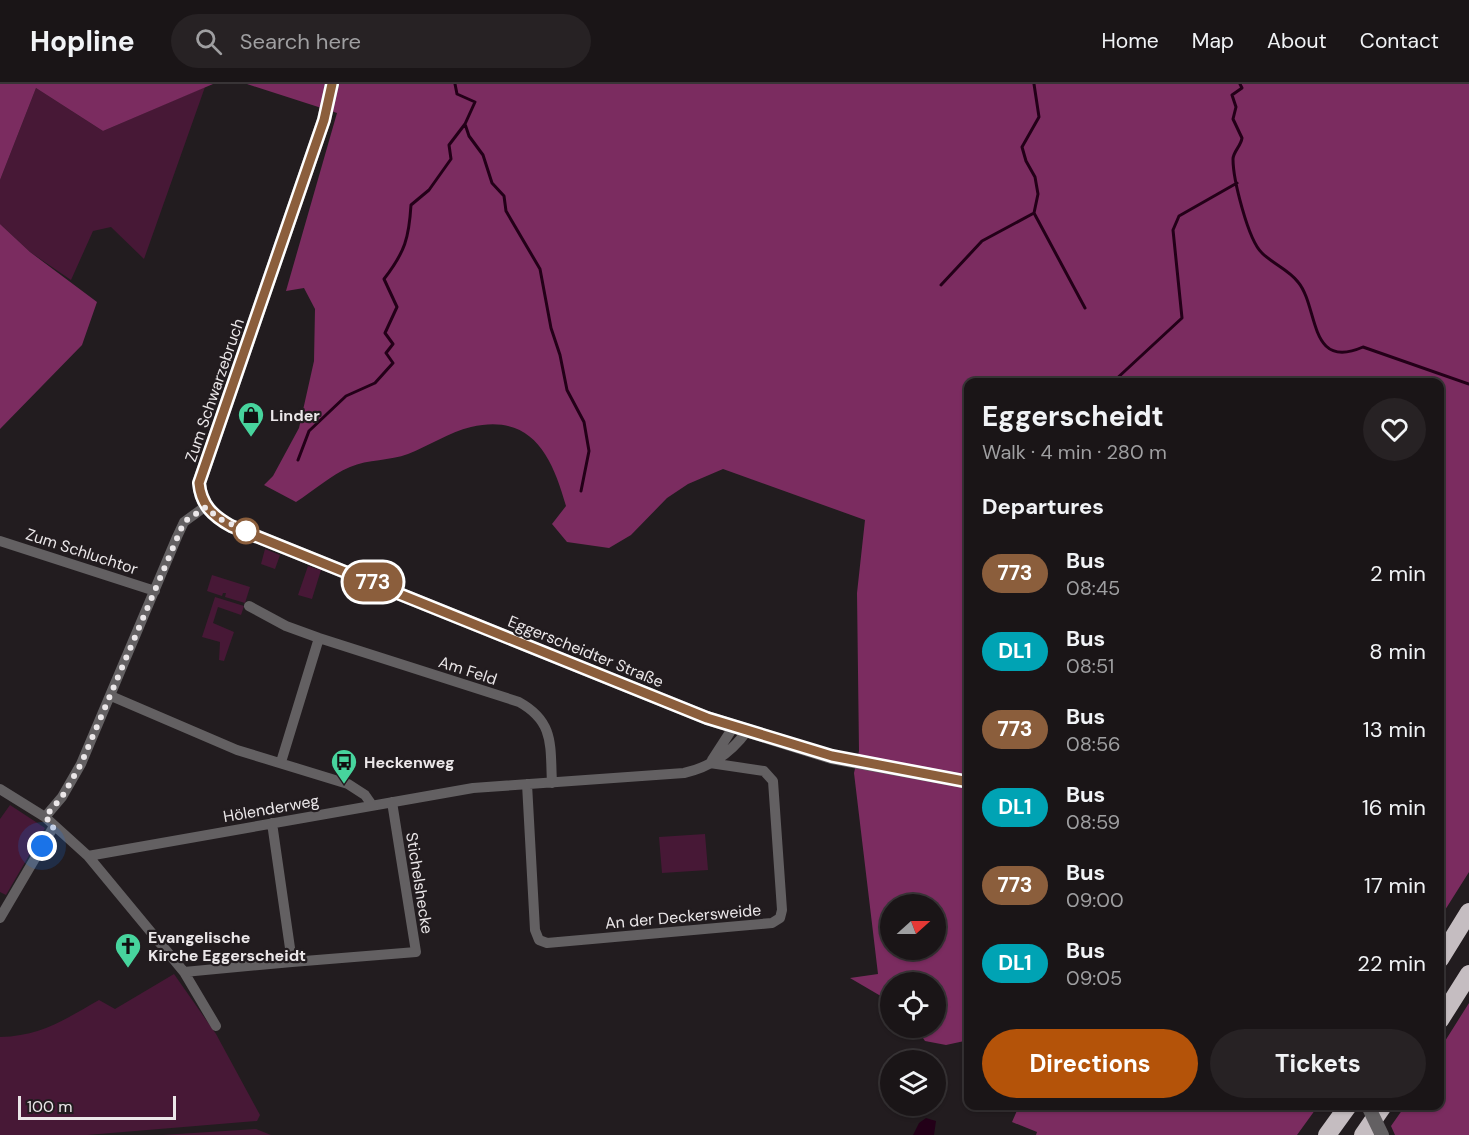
<!DOCTYPE html>
<html lang="en">
<head>
<meta charset="utf-8">
<style>
  :root { --surface:#1a1517; --page:#272224; --text:#f1f3f6; --muted:#9f9fa1; --line:#383436; --accent:#b45309 }
  body { margin:0; font-family:"DM Sans",sans-serif; background:var(--page); color:var(--text); height:100vh; display:flex; flex-direction:column; font-size:22px; white-space:nowrap }
  * { box-sizing:border-box; margin:0 }
  p { font-size:20px; color:var(--muted) }
  .icon { flex:none; width:33px; height:33px; fill:none; stroke:currentColor; stroke-width:2; stroke-linecap:round; stroke-linejoin:round }
  .map { position:relative; flex:1; overflow:hidden }
  .side { position:absolute; left:964px; top:294px; width:480px; height:732px; display:flex; flex-direction:column; background:var(--surface); border-radius:12px; box-shadow:0 2px 4px #0004,0 0 0 2px var(--line) }
  .side>* { flex:none }
  .badge { padding:0 12px; border-radius:20px; font-size:21px; line-height:39px }
  .needle { width:39px; rotate:69deg }
  .tools { position:absolute; left:880px; top:810px; display:grid; gap:12px }
  .tools a { display:grid; place-items:center; width:66px; height:66px; border-radius:50%; background:var(--surface); box-shadow:0 2px 4px #0004,0 0 0 2px var(--line); font-size:30px }
  .scale { position:absolute; left:18px; bottom:15px; width:158px; box-sizing:border-box; padding-left:6px; border:3px solid #ebe7e9; border-top:0; font-size:16px; line-height:21px; white-space:nowrap; color:#ebe7e9; -webkit-text-stroke:4px #221c1f; paint-order:stroke }
  .you { position:absolute; width:30px; height:30px; margin:-15px; border:4px solid #fff; border-radius:50%; background:#1a73e8; box-shadow:0 0 0 9px #1a73e833 }
  .map>.badge { position:absolute; translate:-50% -50%; box-shadow:0 0 0 3px #fff }
  h2 { padding:0 18px; font-size:22px; line-height:54px }
  .round { display:grid; place-items:center; flex:none; width:63px; height:63px; border-radius:32px; background:var(--page) }
  .summary { display:flex; align-items:center; justify-content:space-between; height:102px; padding:0 18px }
  h1 { font-size:28px; font-weight:700; line-height:45px }
  .primary-button { display:flex; gap:12px; margin-top:auto; padding:12px 18px }
  .primary-button a { flex:1; height:69px; border-radius:36px; background:var(--accent); color:#fff; font-size:24px; font-weight:700; line-height:69px; text-align:center }
  .primary-button a+a { background:var(--page); color:var(--text) }
  ul { padding:0; list-style:none }
  li { display:flex; align-items:center; gap:18px; height:78px; padding:0 18px }
  li div { flex:1 }
  li b { display:block; font-size:22px }
  li em { font-style:normal }
  li .badge { min-width:66px; font-weight:700; text-align:center }
  header { display:flex; align-items:center; gap:36px; box-sizing:border-box; height:84px; padding:0 30px; background:var(--surface); border-bottom:2px solid var(--line) }
  header strong { font-size:28px }
  nav { display:flex; gap:33px; margin-inline-start:auto; font-size:21px }
  .search { width:420px; height:54px; background:var(--page); display:flex; align-items:center; gap:15px; box-sizing:border-box; padding:0 21px; border-radius:33px; color:var(--muted); font-size:22px }
  .map>svg:first-child { display:block }
</style>
</head>
<body>
<header>
<strong>Hopline</strong>
<div class="search"><svg class="icon" aria-label="search" viewBox="0 0 24 24"><circle cx="10" cy="10" r="6"/><path d="M15 15l6 6"/></svg>Search here</div>
<nav><a>Home</a><a>Map</a><a>About</a><a>Contact</a></nav>
</header>
<div class="map">
<svg width="1469" height="1051" viewBox="0 0 1469 1051">
  <rect width="100%" height="100%" fill="#221c1f"/>
  <path fill="#471836" d="M205,3l-61,172 -33,-32 -18,4 -22,49 -41,-28 -30,-28v-44l36,-92 67,43z
    M265,465l15,6 -5,14 -14,-5z
    M308,482l13,4 -9,29 -14,-4z
    M212,491l38,12 -5,16 -20,-6 1,-4h-3l-1,3 -15,-5z
    M215,513l29,9 -3,9 -23,-8 -5,16 21,9 -10,29 -5,-1 1,-18 -18,-5z
    M10,721l35,23 -39,67 -6,-3v-73z
    M705,750l3,36 -46,3 -3,-36z
    M174,890l42,60 44,81 -3,6 -170,14h-87v-98c41,-1 64,-17 99,-37l16,9z
    M256,1045l15,6h-109z"/>
  <path fill="#7b2c60" fill-rule="evenodd" d="M0,0h213l-110,47 -67,-43 -36,92z
    M247,0h1222v788l-29,46v-536h-471v658l-23,5 -21,-4 -9,-13h20v-46h-45v20l-41,-24 28,-4 -24,-201 5,-22 -2,-158 8,-73 -142,-51 -35,15 -21,14 -36,37 -22,13 -42,-6 -15,-18 14,-18c-14,-50 -34,-93 -95,-79 -22,5 -42,19 -63,27 -18,7 -40,5 -58,13 -19,8 -37,24 -54,35l-32,-17 9,-9 26,-48 15,-67 1,-52 -11,-21 -18,3 51,-178zM891,820h45v46h-45z
    M0,140l30,28 67,50 -15,43 -82,84z
    M1469,919v132h-74l-4,-9 14,-20h35v-57z
    M1019,1022h299l-21,29h-261l1,-3 -25,-10z"/>
  <path fill="#230018" d="M926,1034l10,3 -2,14h-21l6,-12z"/>
  <g fill="none" stroke-linecap="round" stroke-linejoin="round">
    <path stroke="#230018" stroke-width="3" d="M1034,0l5,33 -17,30 4,14 9,16 3,17 -4,19 51,95
      M1240,0l2,4 -10,7 4,12 -3,12 9,19c-1,8 -9,14 -9,21 0,20 15,81 29,94 11,11 27,17 36,29 21,25 10,89 65,65l106,37
      M465,40l4,12 14,19 9,28 12,13 2,15 34,58 11,59 9,27 7,35 17,32 5,29 -8,40
      M941,201l41,-44 52,-28
      M1113,298l69,-64 -9,-88 6,-14 58,-33
      M298,376l11,-29 37,-35 29,-13 18,-20 -7,-10 7,-9 -8,-11 12,-26 -13,-28c21,-27 25,-41 27,-74l18,-15 22,-31 -2,-14 16,-21 10,-22 -18,-8 -2,-10"/>
    <path stroke="#636062" stroke-width="10" d="M0,457l155,50
      M249,522l37,20 33,12 200,64c36,20 31,44 33,81
      M111,612l126,54 111,34 17,11 7,10
      M712,676l22,-34
      M281,678l38,-124
      M527,700l8,146 4,10 8,3 225,-20 8,-5 2,-8 -9,-129 -9,-10 -54,-8
      M0,705l45,28 43,39 96,116 32,54
      M45,733l17,-20 19,-33 96,-227 7,-15 22,-16
      M88,772l385,-68 211,-15c27,-6 47,-20 63,-42
      M0,834l54,-92
      M292,878l124,-10 -24,-150
      M184,888l108,-10 -20,-139"/>
    <path stroke="#636062" stroke-width="14" d="M332,0l-8,36 -125,363c2,22 14,33 32,43l476,192 125,39 137,25"/>
    <path stroke="#c5bdc1" stroke-width="18" d="M1440,875l29,-47
      M1440,936l29,-46
      M1327,1051l21,-29
      M1363,1051l20,-29"/>
    <path stroke="#636062" stroke-width="14" d="M1368,1022l14,29"/>
  </g>
  <g fill="none" stroke-linecap="round" stroke-linejoin="round">
    <g stroke="#fff" stroke-width="14">
      <path id="line" d="M332,0l-8,36 -125,363c2,22 14,33 32,43l476,192 125,38 137,26"/>
    </g>
    <use href="#line" stroke="#8b5e3c" stroke-width="9"/>
    <path stroke="#ebe7e9" stroke-width="6" stroke-dasharray="0 10.8" d="M42,762l12,-20 -9,-9 17,-20 19,-33 103,-242 22,-15 12,11 28,13"/>
  </g>
  <defs>
    <g id="shop-pin" transform="scale(1.35)"><path d="M0 17L-7.5 6A9.5 9.5 0 1 1 7.5 6Z" fill="#47d49d" stroke="#221c1f"/><path d="M-5-2.5h2.3a2.7 3.5 0 0 1 5.4 0H5L5.5 6h-11ZM-1.5-2.5h3a1.5 2.3 0 0 0-3 0Z" fill="#111"/></g>
    <g id="bus-pin" transform="scale(1.35)"><path d="M0 17L-7.5 6A9.5 9.5 0 1 1 7.5 6Z" fill="#47d49d" stroke="#221c1f"/><path d="M-5-6H5V4H4V6H2V4H-2V6H-4V4H-5ZM-3.5-4V0h7V-4ZM-3.5 1.2v1.5H-2V1.2ZM2 1.2v1.5H3.5V1.2Z" fill="#111"/></g>
    <g id="church-pin" transform="scale(1.35)"><path d="M0 17L-7.5 6A9.5 9.5 0 1 1 7.5 6Z" fill="#47d49d" stroke="#221c1f"/><path d="M-1.2-6h2.4v3.5h3.3v2.4h-3.3V6h-2.4V-.1h-3.3v-2.4h3.3Z" fill="#111"/></g>
  </defs>
  <g fill-rule="evenodd">
    <use href="#shop-pin" x="251" y="331"/>
    <use href="#bus-pin" x="344" y="678"/>
    <use href="#church-pin" x="128" y="862"/>
  </g>
  <circle fill="#fff" stroke="#8b5e3c" stroke-width="3" cx="246" cy="447" r="12"/>
  <g text-anchor="middle" stroke-width="4.5" stroke-linejoin="round" paint-order="stroke">
    <g font-size="16" fill="#ebe7e9" stroke="#221c1f">
      <text transform="translate(214 306) rotate(-71)" y="6">Zum Schwarzebruch</text>
      <text transform="translate(82 467) rotate(18)" y="6">Zum Schluchtor</text>
      <text transform="translate(586 567) rotate(22)" y="6">Eggerscheidter Straße</text>
      <text transform="translate(468 586) rotate(18)" y="6">Am Feld</text>
      <text transform="translate(271 724) rotate(-10)" y="6">Hölenderweg</text>
      <text transform="translate(420 799) rotate(81)" y="6">Stichelshecke</text>
      <text transform="translate(683 832) rotate(-5)" y="6">An der Deckersweide</text>
    </g>
    <g font-size="16" font-weight="bold" fill="#ebe7e9" stroke="#221c1f" text-anchor="start">
      <text x="270" y="337">Linder</text>
      <text x="364" y="684">Heckenweg</text>
      <text x="148" y="859">Evangelische<tspan x="148" dy="18">Kirche Eggerscheidt</tspan></text>
    </g>
  </g>
</svg>
<div class="tools">
<a><svg class="needle" viewBox="-14 -14 28 28"><path d="M0-13l5 13h-10z" fill="#e53935"/><path d="M0 13l5-13h-10z" fill="#9f9fa1"/></svg></a>
<a><svg class="icon" aria-label="locate" viewBox="0 0 24 24"><circle cx="12" cy="12" r="6"/><path d="M12 2v4M12 18v4M2 12h4M18 12h4"/></svg></a>
<a><svg class="icon" aria-label="layers" viewBox="0 0 24 24"><path d="M12 4l9 5-9 5-9-5zM3 14l9 5 9-5"/></svg></a>
</div>
<div class="scale">100 m</div>
<div class="you" style="left:42px;top:762px"></div>
<b class="badge" style="left:373px;top:498px;background:#8b5e3c;color:#fff">773</b>
<section class="side">
<div class="summary"><div><h1>Eggerscheidt</h1><p>Walk · 4 min · 280 m</p></div><a class="round"><svg class="icon" aria-label="heart" viewBox="0 0 24 24"><path d="M12 20l-8-8c-3-5 5-10 8-4 3-6 11-1 8 4z"/></svg></a></div>
<h2>Departures</h2>
<ul>
<li><span class="badge" style="background:#8b5e3c;color:#fff">773</span><div><b>Bus</b><p>08:45</p></div><em>2 min</em></li>
<li><span class="badge" style="background:#00a3b4;color:#fff">DL1</span><div><b>Bus</b><p>08:51</p></div><em>8 min</em></li>
<li><span class="badge" style="background:#8b5e3c;color:#fff">773</span><div><b>Bus</b><p>08:56</p></div><em>13 min</em></li>
<li><span class="badge" style="background:#00a3b4;color:#fff">DL1</span><div><b>Bus</b><p>08:59</p></div><em>16 min</em></li>
<li><span class="badge" style="background:#8b5e3c;color:#fff">773</span><div><b>Bus</b><p>09:00</p></div><em>17 min</em></li>
<li><span class="badge" style="background:#00a3b4;color:#fff">DL1</span><div><b>Bus</b><p>09:05</p></div><em>22 min</em></li>
</ul>
<div class="primary-button"><a>Directions</a><a>Tickets</a></div>
</section>
</div>
</body>
</html>
